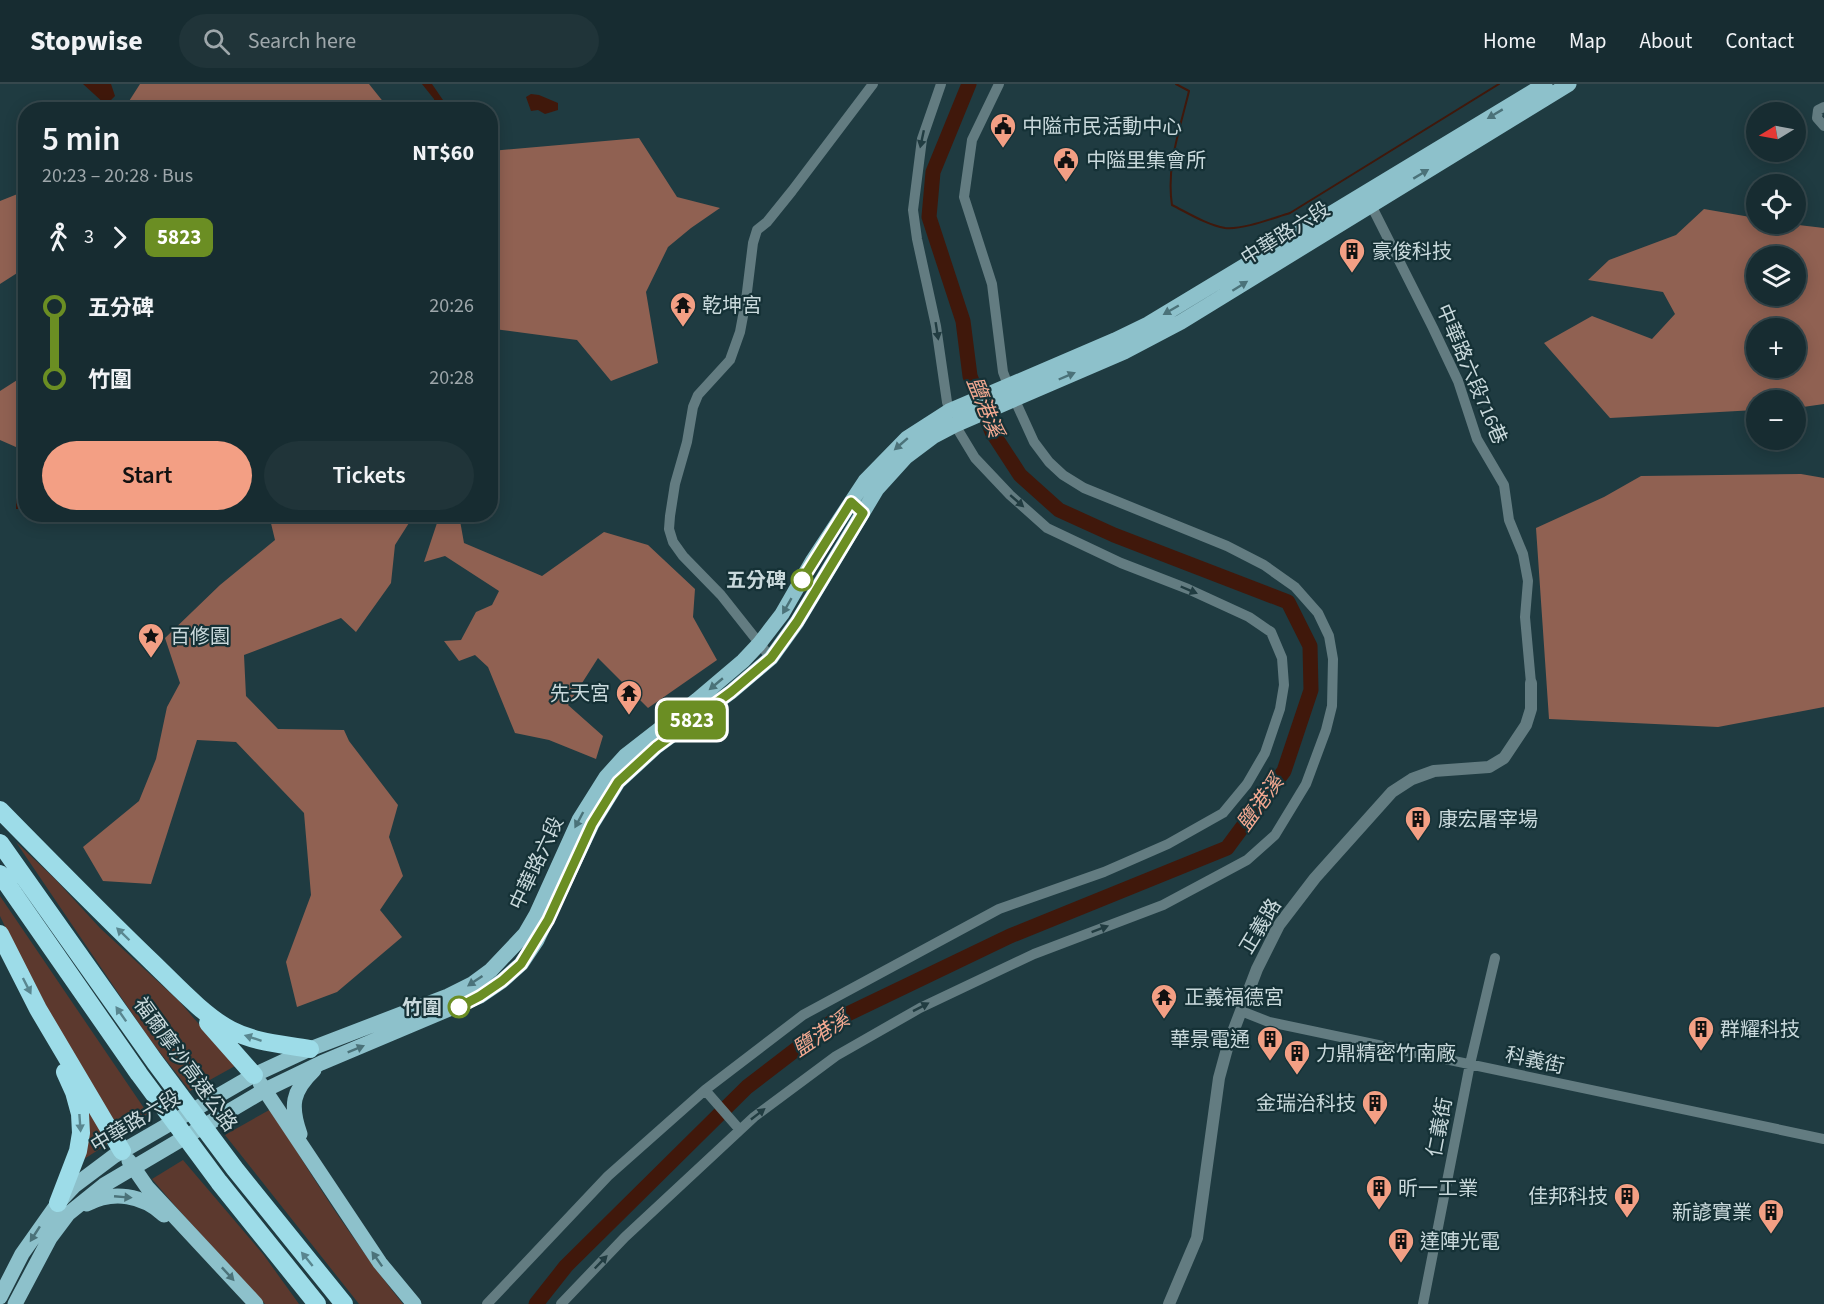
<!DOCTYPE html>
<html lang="en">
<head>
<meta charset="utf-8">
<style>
  :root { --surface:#172c31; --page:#203439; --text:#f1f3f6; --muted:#9ea7ab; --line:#36484d; --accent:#f39f84 }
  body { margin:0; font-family:"Source Sans 3","Noto Sans TC",sans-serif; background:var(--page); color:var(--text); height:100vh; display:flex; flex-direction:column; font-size:22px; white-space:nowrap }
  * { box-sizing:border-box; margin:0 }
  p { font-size:20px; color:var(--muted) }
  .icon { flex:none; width:33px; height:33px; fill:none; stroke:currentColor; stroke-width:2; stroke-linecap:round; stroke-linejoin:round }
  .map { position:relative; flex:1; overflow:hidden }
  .panel { position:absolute; left:18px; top:18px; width:480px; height:420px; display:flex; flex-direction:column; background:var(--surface); border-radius:24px; box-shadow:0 3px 15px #0003,0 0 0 2px var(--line) }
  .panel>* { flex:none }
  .badge { padding:0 12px; border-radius:9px; font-size:21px; line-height:39px }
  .needle { width:39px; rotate:260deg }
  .buttons { position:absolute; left:1746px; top:18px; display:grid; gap:12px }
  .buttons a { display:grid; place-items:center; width:60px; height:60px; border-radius:50%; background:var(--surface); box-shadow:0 3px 15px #0003,0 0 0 2px var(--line); font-size:30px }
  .map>.badge { position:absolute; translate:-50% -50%; box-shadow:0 0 0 3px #fff }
  .legs { display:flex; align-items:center; gap:9px; height:66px; padding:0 24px; font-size:20px }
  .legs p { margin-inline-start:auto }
  .summary { display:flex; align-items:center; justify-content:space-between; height:102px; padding:0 24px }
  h1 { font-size:33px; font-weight:600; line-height:45px }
  .action { display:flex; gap:12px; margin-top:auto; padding:12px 24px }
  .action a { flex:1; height:69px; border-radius:36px; background:var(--accent); color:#111; font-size:24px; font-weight:600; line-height:69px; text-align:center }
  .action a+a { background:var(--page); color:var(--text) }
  ul { padding:0 24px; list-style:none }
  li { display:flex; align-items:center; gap:21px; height:72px; font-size:22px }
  li i { display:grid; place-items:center; width:9px; height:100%; margin:0 8px; background:currentColor }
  li i::after { content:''; width:15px; height:15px; margin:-8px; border:4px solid; border-radius:50%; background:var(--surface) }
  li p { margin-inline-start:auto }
  li:first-child i { background:linear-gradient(#0000 50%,currentColor 0) }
  li:last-child i { background:linear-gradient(currentColor 50%,#0000 0) }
  header { display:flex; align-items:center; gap:36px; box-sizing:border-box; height:84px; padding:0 30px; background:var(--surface); border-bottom:2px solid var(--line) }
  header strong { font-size:28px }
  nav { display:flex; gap:33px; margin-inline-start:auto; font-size:21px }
  .search { width:420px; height:54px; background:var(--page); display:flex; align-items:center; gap:15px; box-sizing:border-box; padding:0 21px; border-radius:33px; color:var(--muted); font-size:22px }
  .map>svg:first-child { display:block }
</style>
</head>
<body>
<header>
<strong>Stopwise</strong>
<div class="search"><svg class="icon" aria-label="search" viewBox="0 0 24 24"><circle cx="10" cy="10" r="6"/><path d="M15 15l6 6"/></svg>Search here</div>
<nav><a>Home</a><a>Map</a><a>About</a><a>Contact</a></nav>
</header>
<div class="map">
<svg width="1824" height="1220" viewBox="0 0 1824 1220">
  <rect width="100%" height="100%" fill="#1f3b41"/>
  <path fill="#5c392e" d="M16,758l39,37 45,49 79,73 56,65 -45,25 -42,-54z
    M0,812l148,218 -30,17 -54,-90 -53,-102 -11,-23z
    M86,1022l23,37 -31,20z
    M271,1025c40,67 83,134 132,195h-44l-134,-169z
    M183,1076l80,94 36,50h-34c-38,-42 -77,-82 -113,-125z"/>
  <path fill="#906152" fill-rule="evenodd" d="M140,0h229l20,25h-265z
    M639,54l38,59 43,11 -29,20 -23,19 -22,45 12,71 -47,18 -34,-41 -83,-11 -3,3v-181z
    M25,107v77l-25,16v-83z
    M1704,125l52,9v6h34l34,4v176l-28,4v-8h-40v10l-146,8 -66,-75 48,-27 60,23 23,-25 -12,-22 -75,-12 21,-20 67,-25zM1796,172v40h-40v-40zM1796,244v40h-40v-40z
    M25,291v76l-25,-11v-49z
    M1801,390l23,4v229l-106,20 -169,-8 -13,-191 68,-31 37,-21z
    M269,431h145l-19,30 -4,38 -35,49 -15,-14 -97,37 2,41 32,33 66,1 5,11 49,64 -9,32 14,39 -23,34 22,27 -65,55 -40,15 -11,-45 25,-67 -7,-82 -68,-71 -39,-2 -46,144 -48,-3 -20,-34 56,-46 17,-42 11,-52 13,-24 -15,-45 55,-53 55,-45z
    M437,431h22l5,28 78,33 62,-44 44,13 47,44 -2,28 24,43 -69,48 -50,-50 -30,47 35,31 -7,23 -47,-19 -34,-7 -27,-66 -13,-12 -16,6 -15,-20 17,-1 15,-28 16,-7 7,-14 -54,-35 -21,6 14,-42z"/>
  <path fill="#40180b" d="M83,0h28l4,12 -9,9z
    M422,0h10l13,19 1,6h-10l-2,-10z
    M531,10l8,1 19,8v7l-13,4 -7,-4 -7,1 -5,-14z
    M25,382v43h-9l1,-26z"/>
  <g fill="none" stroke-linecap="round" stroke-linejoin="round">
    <path stroke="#40180b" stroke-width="2" d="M1176,0l13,7c-9,38 -23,75 -17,114 16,8 35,20 53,23 18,2 48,-10 65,-15l209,-129"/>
    <path stroke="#40180b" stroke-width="15" d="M536,1220l30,-38 181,-179 86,-66 177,-85 217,-88 57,-77 27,-81 -1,-44 -22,-44 -174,-67 -55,-25 -39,-35 -28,-43 -22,-56 -7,-55 -34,-104 4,-45 36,-88"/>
    <path stroke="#637c81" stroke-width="10" d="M1824,23l-6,3 -1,8 7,8
      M1368,115l65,129 25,53 19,58 27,46 5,35 14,34 5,27 -3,36 6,66
      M771,574l-50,-63 -38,-39 -10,-14 -4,-13 1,-13 5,-32 12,-42 6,-35 5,-12 32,-35 10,-28 6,-32 7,-57 4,-13 10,-8 25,-31 81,-107
      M1241,927l28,11 555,117
      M705,1006l35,40
      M487,1220l121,-128 97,-86 98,-75 196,-106 105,-37 64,-28 55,-31 24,-29 18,-31 15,-44 4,-24 -2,-27 -11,-26 -22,-15 -61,-28 -67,-26 -74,-35 -37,-33 -35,-37 -20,-33 -8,-23 -11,-76 -19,-87 -4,-29 9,-71 19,-55
      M561,1220l64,-67 129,-120 82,-61 84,-48 114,-54 129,-49 84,-45 28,-25 31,-51 20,-54 6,-24 1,-47 -4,-23 -11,-23 -23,-26 -31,-22 -37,-19 -143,-58 -21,-13 -14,-13 -15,-20 -26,-57 -5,-13 -11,-88 -28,-87 8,-57 27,-56
      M1423,1220l47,-240 25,-106"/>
    <path stroke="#637c81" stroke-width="12" d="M1169,1220l28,-66 22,-160 9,-33 29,-76 22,-44 36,-47 77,-86 20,-13 22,-8 55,-4 15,-9 22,-33 5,-16v-26"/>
    <path stroke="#8dc1cb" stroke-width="15" d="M260,999l120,180 34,41
      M300,1050c-10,-28 -8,-43 14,-64
      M129,1077l18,26 109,117
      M87,1120c26,-14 56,-9 77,11
      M0,1213l22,-43 36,-51 16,-17 40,-30 140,-81 56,-26 138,-53 24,-12 19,-14 34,-36 11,-19 43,-95 27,-43 19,-21 72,-56 46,-39 16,-17 23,-30 31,-54 52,-79 42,-43 42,-27 166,-71 33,-16 397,-240
      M15,1220l35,-66 18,-24 36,-29 161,-95 56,-27 159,-67 22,-15 19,-17 16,-24 55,-116 26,-42 38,-35 75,-55 40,-34 26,-36 80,-133 29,-32 28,-21 21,-11 169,-73 57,-30 388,-238"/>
    <path stroke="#9ddce8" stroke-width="18" d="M0,726c50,51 100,102 152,152 22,21 52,54 79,68 25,13 52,14 79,19
      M0,759l155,219 80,107 109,135
      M0,790l139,200 80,108 98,122
      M0,850l38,75 84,142
      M208,939l46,52
      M58,1119l20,-52 3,-18 -1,-19 -6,-22 -9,-20"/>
  </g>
  <defs><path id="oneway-solid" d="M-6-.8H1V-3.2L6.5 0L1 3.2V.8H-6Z" transform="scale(1.5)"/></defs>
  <g fill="#4b7279">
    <use href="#oneway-solid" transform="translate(1495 30) rotate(149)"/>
    <use href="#oneway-solid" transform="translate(1421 90) rotate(-31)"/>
    <use href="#oneway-solid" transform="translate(1240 202) rotate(-32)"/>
    <use href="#oneway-solid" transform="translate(1171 226) rotate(150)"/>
    <use href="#oneway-solid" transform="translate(1067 292) rotate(-23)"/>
    <use href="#oneway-solid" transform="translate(901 360) rotate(139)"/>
    <use href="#oneway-solid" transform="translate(787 522) rotate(120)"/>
    <use href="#oneway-solid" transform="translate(716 600) rotate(140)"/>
    <use href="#oneway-solid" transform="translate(579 736) rotate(118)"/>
    <use href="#oneway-solid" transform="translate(475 897) rotate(146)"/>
    <use href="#oneway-solid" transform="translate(356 965) rotate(-22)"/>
    <use href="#oneway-solid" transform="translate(123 1113) rotate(5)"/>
    <use href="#oneway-solid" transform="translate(35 1150) rotate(123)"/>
    <use href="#oneway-solid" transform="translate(377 1175) rotate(-125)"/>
    <use href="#oneway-solid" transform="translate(228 1190) rotate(47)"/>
  </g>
  <g fill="#213c41">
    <use href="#oneway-solid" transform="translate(922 55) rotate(102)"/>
    <use href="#oneway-solid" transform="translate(937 247) rotate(81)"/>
    <use href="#oneway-solid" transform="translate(1017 417) rotate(41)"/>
    <use href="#oneway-solid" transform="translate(1189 506) rotate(23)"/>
    <use href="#oneway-solid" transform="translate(1100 845) rotate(-21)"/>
    <use href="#oneway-solid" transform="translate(921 923) rotate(-27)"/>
    <use href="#oneway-solid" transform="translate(758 1030) rotate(-38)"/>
    <use href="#oneway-solid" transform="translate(601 1178) rotate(-46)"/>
  </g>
  <g fill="#59868f">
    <use href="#oneway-solid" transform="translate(123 850) rotate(-136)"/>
    <use href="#oneway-solid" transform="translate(27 902) rotate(63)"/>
    <use href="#oneway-solid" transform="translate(121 930) rotate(-125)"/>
    <use href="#oneway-solid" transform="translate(253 954) rotate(-162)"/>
    <use href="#oneway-solid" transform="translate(80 1039) rotate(86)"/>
    <use href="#oneway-solid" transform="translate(307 1175) rotate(-129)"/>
  </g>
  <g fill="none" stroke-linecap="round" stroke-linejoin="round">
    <g stroke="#fff" stroke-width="14">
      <path id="line-1" d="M459,923l21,-11 22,-15 19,-17 27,-44 44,-96 26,-42 38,-35 75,-55 40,-34 26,-36 66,-109 -12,-11 -49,78"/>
    </g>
    <use href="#line-1" stroke="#6b8e23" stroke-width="9"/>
  </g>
  <defs>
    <g id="civic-pin" transform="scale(1.35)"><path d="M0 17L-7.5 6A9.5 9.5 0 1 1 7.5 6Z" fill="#f39f84" stroke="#153136"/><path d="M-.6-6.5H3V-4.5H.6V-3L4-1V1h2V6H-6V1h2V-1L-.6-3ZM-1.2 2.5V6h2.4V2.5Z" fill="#111"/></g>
    <g id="building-pin" transform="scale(1.35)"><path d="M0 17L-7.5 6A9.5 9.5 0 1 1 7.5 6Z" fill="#f39f84" stroke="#153136"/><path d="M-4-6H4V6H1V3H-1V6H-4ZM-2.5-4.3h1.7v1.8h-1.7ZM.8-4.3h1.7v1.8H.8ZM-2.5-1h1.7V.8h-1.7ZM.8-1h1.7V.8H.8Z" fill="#111"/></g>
    <g id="temple-pin" transform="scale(1.35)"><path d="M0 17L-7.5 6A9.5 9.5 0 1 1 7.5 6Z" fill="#f39f84" stroke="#153136"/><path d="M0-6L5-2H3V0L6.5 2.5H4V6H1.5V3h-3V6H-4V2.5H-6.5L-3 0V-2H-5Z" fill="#111"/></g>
    <g id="sight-pin" transform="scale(1.35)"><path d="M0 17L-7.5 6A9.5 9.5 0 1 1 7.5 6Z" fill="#f39f84" stroke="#153136"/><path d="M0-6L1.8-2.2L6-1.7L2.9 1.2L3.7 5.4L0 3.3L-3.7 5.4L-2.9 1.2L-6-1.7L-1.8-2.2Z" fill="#111"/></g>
  </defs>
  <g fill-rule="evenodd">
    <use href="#civic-pin" x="1003" y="42"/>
    <use href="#civic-pin" x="1066" y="76"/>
    <use href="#building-pin" x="1352" y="167"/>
    <use href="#temple-pin" x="683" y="221"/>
    <use href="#sight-pin" x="151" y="552"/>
    <use href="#temple-pin" x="629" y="609"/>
    <use href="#building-pin" x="1418" y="735"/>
    <use href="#temple-pin" x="1164" y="913"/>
    <use href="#building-pin" x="1701" y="945"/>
    <use href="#building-pin" x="1270" y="955"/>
    <use href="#building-pin" x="1297" y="969"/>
    <use href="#building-pin" x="1375" y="1019"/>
    <use href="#building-pin" x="1379" y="1104"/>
    <use href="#building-pin" x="1627" y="1112"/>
    <use href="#building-pin" x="1771" y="1128"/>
    <use href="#building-pin" x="1401" y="1157"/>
  </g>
  <g fill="#fff" stroke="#6b8e23" stroke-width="3">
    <circle cx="802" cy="496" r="10"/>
    <circle cx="459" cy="923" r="10"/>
  </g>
  <g text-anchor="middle" stroke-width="4.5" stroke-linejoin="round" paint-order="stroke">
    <g font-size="20" fill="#c9d9dc" stroke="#153136" text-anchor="start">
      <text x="1022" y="49">中隘市民活動中心</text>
      <text x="1086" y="83">中隘里集會所</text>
      <text x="1372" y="174">豪俊科技</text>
      <text x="702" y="228">乾坤宮</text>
      <text x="170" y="559">百修園</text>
      <text x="610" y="616" text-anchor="end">先天宮</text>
      <text x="1438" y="742">康宏屠宰場</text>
      <text x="1184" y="920">正義福德宮</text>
      <text x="1720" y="952">群耀科技</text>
      <text x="1250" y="962" text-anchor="end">華景電通</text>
      <text x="1316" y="976">力鼎精密竹南廠</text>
      <text x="1356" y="1026" text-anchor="end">金瑞治科技</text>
      <text x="1398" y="1111">昕一工業</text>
      <text x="1608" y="1119" text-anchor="end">佳邦科技</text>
      <text x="1752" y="1135" text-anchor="end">新諺實業</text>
      <text x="1420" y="1164">達陣光電</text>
    </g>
    <g font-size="20" fill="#c9d9dc" stroke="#153136">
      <text transform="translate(1285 149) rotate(-32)" y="7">中華路六段</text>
      <text transform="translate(1472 290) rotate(67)" y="7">中華路六段716巷</text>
      <text transform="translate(536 779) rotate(-65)" y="7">中華路六段</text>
      <text transform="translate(1260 842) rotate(-59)" y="7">正義路</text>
      <text transform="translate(1535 976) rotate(12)" y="7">科義街</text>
      <text transform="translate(186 980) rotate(54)" y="7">福爾摩沙高速公路</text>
      <text transform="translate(135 1037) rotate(-31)" y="7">中華路六段</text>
      <text transform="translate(1439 1043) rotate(-79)" y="7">仁義街</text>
    </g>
    <g font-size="20" font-weight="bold" fill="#c9d9dc" stroke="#153136" text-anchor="end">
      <text x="786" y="503">五分碑</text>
      <text x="442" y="930">竹圍</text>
    </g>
    <g font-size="21" font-style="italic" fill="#f4a991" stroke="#153136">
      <text transform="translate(985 323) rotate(68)" y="7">鹽港溪</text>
      <text transform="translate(1260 719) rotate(-54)" y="7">鹽港溪</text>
      <text transform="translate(821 950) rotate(-34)" y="7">鹽港溪</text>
    </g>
  </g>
</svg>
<div class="buttons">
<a><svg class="needle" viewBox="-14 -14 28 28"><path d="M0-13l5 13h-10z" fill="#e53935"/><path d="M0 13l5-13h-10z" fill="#9ea7ab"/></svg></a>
<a><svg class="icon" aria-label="locate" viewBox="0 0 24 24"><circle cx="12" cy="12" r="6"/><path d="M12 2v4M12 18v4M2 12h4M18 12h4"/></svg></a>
<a><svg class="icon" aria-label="layers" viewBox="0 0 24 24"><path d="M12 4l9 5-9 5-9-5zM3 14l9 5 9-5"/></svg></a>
<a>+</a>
<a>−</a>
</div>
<b class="badge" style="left:692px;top:636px;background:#6b8e23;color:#fff">5823</b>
<section class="panel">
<div class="summary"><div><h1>5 min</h1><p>20:23 – 20:28 · Bus</p></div><b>NT$60</b></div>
<div class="legs"><svg class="icon" aria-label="walk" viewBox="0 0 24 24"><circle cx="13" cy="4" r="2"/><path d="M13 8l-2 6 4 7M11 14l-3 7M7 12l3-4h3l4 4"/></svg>3<svg class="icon" aria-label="forward" viewBox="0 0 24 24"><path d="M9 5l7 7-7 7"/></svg><b class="badge" style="background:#6b8e23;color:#fff">5823</b></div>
<ul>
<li><i style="color:#6b8e23"></i><b>五分碑</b><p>20:26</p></li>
<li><i style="color:#6b8e23"></i><b>竹圍</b><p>20:28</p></li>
</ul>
<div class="action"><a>Start</a><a>Tickets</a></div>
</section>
</div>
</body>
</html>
